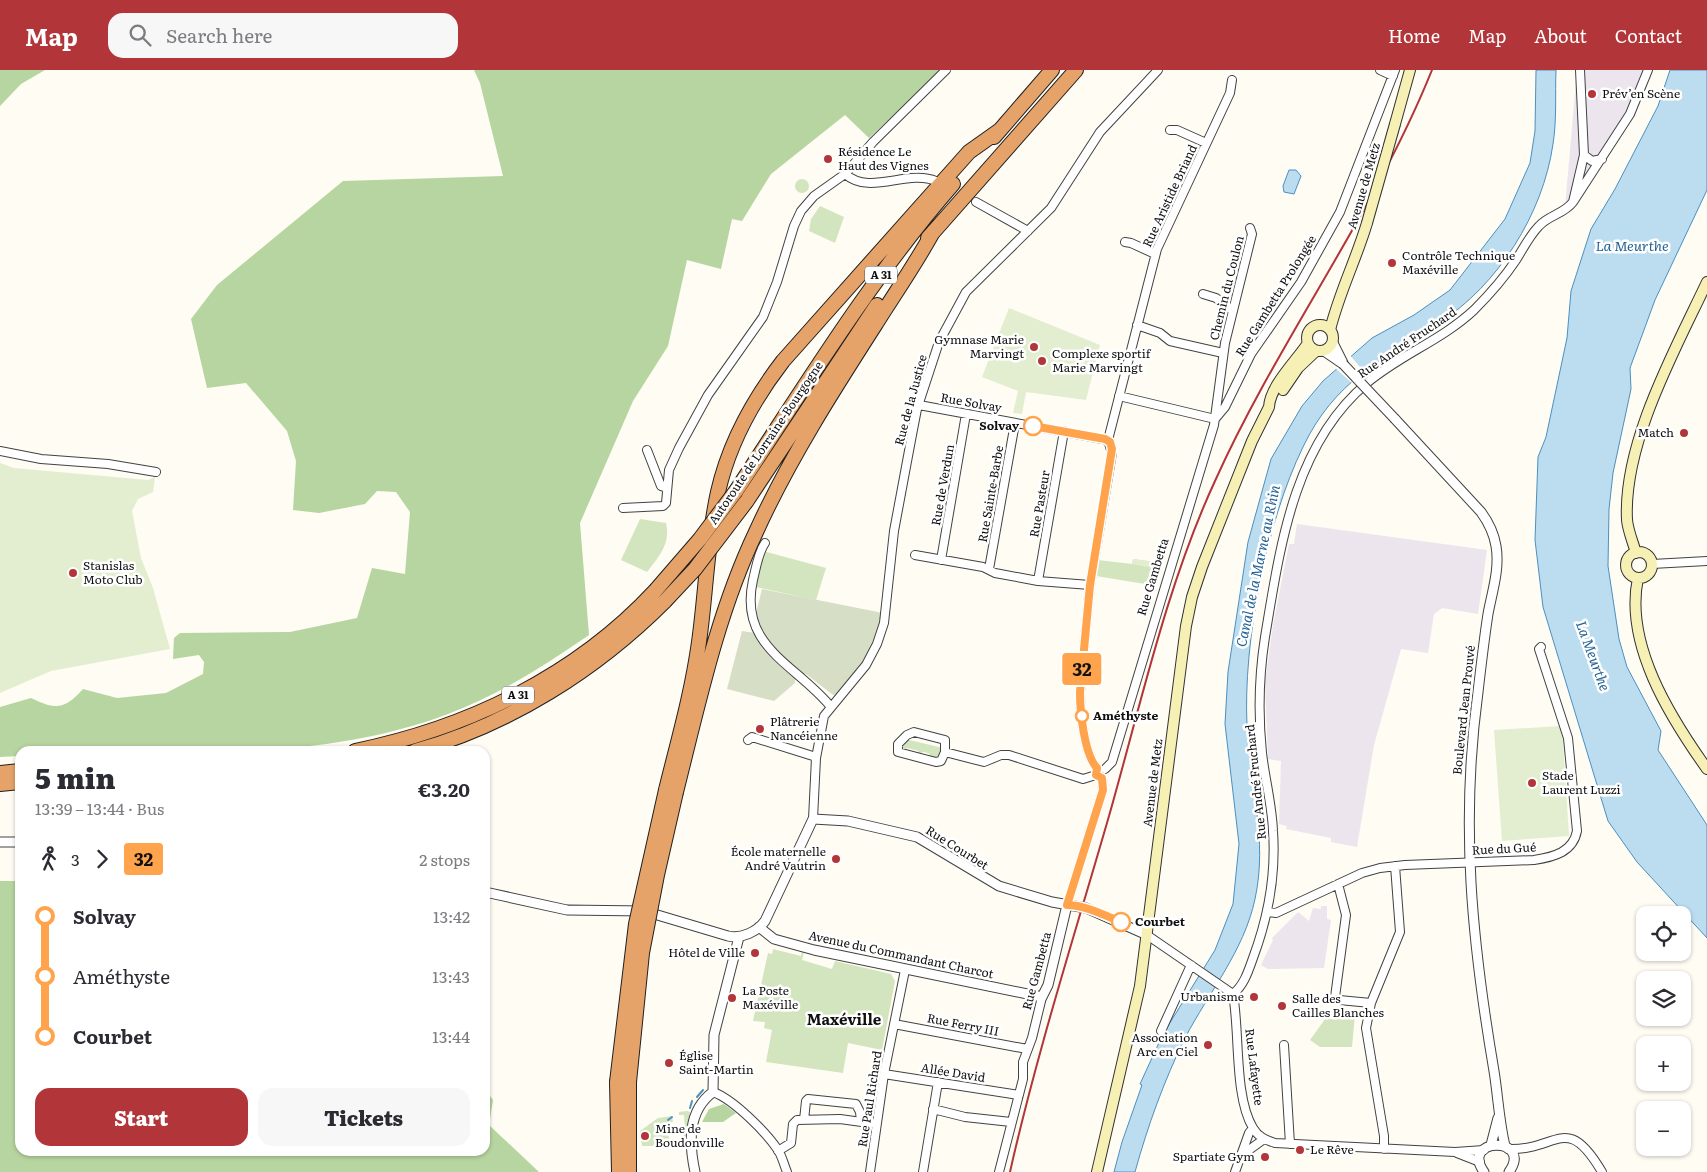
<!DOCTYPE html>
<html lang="en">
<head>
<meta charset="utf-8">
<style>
  :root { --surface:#fff; --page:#f7f7f7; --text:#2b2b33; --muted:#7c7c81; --accent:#b2353a }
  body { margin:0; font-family:Literata,serif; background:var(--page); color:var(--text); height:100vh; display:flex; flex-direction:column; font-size:19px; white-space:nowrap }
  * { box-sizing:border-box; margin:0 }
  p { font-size:16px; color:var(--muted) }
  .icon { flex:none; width:28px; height:28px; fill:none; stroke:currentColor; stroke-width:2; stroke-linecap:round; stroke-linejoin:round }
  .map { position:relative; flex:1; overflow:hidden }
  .drawer { position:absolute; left:15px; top:676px; width:475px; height:410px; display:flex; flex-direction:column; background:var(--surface); border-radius:15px; box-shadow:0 1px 4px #0004 }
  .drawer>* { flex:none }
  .badge { padding:0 10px; border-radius:4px; font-size:18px; line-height:32px }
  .buttons { position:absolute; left:1636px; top:836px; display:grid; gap:10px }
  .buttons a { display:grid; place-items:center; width:55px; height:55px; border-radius:10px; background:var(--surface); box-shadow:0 1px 4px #0004; font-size:25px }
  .map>.badge { position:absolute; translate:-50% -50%; box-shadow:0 0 0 2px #fff }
  .legs { display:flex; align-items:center; gap:8px; height:55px; padding:0 20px; font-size:16px }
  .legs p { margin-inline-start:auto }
  .head { display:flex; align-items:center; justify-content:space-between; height:85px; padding:0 20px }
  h1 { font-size:28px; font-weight:800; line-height:38px }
  .button { display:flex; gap:10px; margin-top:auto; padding:10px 20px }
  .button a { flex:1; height:58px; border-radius:15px; background:var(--accent); color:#fff; font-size:20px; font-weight:800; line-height:58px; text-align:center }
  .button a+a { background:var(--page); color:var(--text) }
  ul { padding:0 20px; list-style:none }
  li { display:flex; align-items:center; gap:18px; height:60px; font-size:19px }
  li i { display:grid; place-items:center; width:8px; height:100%; margin:0 6px; background:currentColor }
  li i::after { content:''; width:12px; height:12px; margin:-6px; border:4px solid; border-radius:50%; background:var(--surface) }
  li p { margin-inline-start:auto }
  li:first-child i { background:linear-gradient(#0000 50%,currentColor 0) }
  li:last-child i { background:linear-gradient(currentColor 50%,#0000 0) }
  header { display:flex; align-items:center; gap:30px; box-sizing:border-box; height:70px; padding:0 25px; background:var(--accent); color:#fff }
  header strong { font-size:24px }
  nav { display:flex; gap:28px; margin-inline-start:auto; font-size:18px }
  .search { width:350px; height:45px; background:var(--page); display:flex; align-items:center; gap:12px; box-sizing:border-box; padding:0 18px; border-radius:15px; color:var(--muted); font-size:19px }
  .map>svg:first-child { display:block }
</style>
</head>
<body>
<header>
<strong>Map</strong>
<div class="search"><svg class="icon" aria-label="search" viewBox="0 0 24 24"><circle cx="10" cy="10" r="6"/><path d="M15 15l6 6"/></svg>Search here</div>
<nav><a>Home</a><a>Map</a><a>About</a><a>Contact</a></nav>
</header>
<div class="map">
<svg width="1707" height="1102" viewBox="0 0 1707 1102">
  <rect width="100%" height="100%" fill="#fefcf3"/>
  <path fill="#ece5ed" d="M1577,0h74l-47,90 -28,44 -11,3z
    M1297,454l190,26 -9,64 -36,-6 -8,6 -6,39 -27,-4 -27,96 -17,102 -26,-5v-4l-45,-9 1,-3 -8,-2 2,-63 -13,-2 -3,-76 8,-58 16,-81h5z
    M1321,836h6v13l4,1 -7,48 -56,1 -7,-4 12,-25 -1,-2 26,-26 11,9 4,-13 8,1z"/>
  <path fill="#d3e5bf" d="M795 116a7 7 0 1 1 14 0a7 7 0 1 1-14 0Z
    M820,136l24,11 -9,26 -26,-12 2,-12z
    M640,449l26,4c5,21 -7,33 -19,49l-26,-12z
    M763,481l63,17 -10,32 -60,-13z
    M1133,489l29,4 -7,19 -3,-1 -1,4 -55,-9 2,-16 34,4z
    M905,669l38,9 -3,11 -14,-2 4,-3 -6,-2 -9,2 4,-3 -12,-3 -5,3 -2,-5z
    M773,879l28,7 1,-4h2l-2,8 30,9 3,-8 56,13 4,7 -13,69 -34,-7 -5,30 -77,-11 6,-32 -8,-2 1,-6 -12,-1 15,-68 4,1z
    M1330,942l25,3 -3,32h-32l-10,-7z
    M687,1041l3,1 -4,27 -6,-8 5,-1 -1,-15h-5v-3z
    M672,1046l1,5 -5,3 1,16 -15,6h-12l-2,-15 18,-13z"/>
  <path fill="#b7d5a0" d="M0,0h45l-24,14 -21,22z
    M474,0h468l-73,68 -24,-23 -74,59 -29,47 -10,-2 -11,50 -34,-9 -19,86 -35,55 -53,122 9,112c-45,31 -90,60 -141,79 -135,51 -287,37 -428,37v5l-20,1v-50l31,-9c25,12 33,12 52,-9l34,9 49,-5 37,-19 1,-12 -5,-7 -26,4 1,-21 6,-5 110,-1 67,-14 15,-50 33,6 5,-62 -14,-20 -19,-1 -12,13 -46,9 -26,-3 3,-49 -9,-30 -41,-48 -39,5 -16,-69 26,-34 126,-104 160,-5 -23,-93z
    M0,811h20v270h465v-62l8,11 -4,25 50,47h-539z
    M724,1034l12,9 -13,9h-21l7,-13z"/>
  <path fill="#d6dfc5" d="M762,519l121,24c-6,33 -24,57 -45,81l-5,1 -27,-21h-6l-34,-35 -11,-22z
    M742,561l13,2 19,25 21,20v5l-21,18 -47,-12z"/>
  <path fill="#e3eed0" d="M1009,238l91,37 -14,55 -60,-8 -4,22 -9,-1 5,-22 -36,-14z
    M0,393l14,5 134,12 7,-3 -2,15 -15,7 -6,12 9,47 12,30 17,61 -119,22 -51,22z
    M1133,489l29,4 -3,6 -27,-5z
    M1562,656l7,110 -67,5 -8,-111z"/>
  <path fill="#bcdcf0" stroke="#4b90c0" d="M1536,0h20c-1,25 1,49 -3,74 -10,70 -55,141 -114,179 -58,38 -104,57 -136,124 -37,76 -60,195 -56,279 3,59 21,114 8,173 -11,52 -46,93 -70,139 -21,43 -37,87 -50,134h-21l8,-30 20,-57 -2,-1 23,-50 52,-84 18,-46 6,-60 -14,-120 3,-52 20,-130 23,-83 31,-53 21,-25 49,-43 42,-23 36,-25 55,-71 25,-56 5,-32z
    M1670,0h37v120l-52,110 -25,68 1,21 -18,84 -4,36 -1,57 11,73 8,28 34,64 -3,19 49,75v113l-70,-76 -29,-41 -65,-214 -8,-67 3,-83 8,-20 21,-99 4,-47 20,-62 24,-40 43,-83z
    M1289,100h7l5,6 -7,18 -10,-2 -1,-6z"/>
  <path fill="#fefcf3" d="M1349,284l16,19 -12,11 -19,-17z"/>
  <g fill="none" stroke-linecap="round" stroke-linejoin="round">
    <path stroke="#4b90c0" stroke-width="2" d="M709,1012v-9
      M697,1027l6,-7
      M690,1038l2,-7
      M668,1050l4,-3
      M658,1058l8,-4"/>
    <g stroke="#424242" stroke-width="10">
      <path id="minor" d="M1380,0l13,6
        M1580,0l4,85 -11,47 57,-88 18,-44
        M1170,60h7l29,13
        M1584,85l8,6 10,-2
        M845,104c25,22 62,-5 91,7
        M976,132l52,29
        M1125,172l6,1 24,11
        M1203,224l13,4 16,12
        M1137,255l23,8 10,8 53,12
        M1119,326l96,23
        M919,335l189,35
        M1215,349l10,-12 26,-53 50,-72 39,-70 55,-142
        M1108,370l49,-191 73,-156 2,-13
        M647,380l14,36 6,2
        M0,381l41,8 67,5 48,8
        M623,438l40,-2 3,-3 3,-33 10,-22 29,-53 55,-78 14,-35 17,-56 7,-15 13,-15 31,-22 28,-32 73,-72
        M765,473c-7,10 -9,25 -12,37 -15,67 43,84 78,127
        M915,485l68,12 12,6 43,8 52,4
        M941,490l25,-146
        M1652,494l55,-3
        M989,499l26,-146
        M1038,511l26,-150
        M914,662l31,8v12l-4,9 -5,1 -38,-10v-8l9,-9z
        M748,670l4,-3 64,20
        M945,682l39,10 17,-7h8l74,24 13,-4
        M1097,698c-13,-14 -17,-57 -17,-76l10,-107 22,-132 -4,-13
        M1105,699l7,-7 102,-337 11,-82 27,-109 -2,-6
        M813,749l3,-61 8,-42 42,-51 11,-21 7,-21 10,-92 17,-91 6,-31 22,-67 27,-50 85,-84 49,-76 58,-62
        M1338,814l8,31 -11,82 4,3 32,3
        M1067,835l36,-115 -1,-12
        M1268,842l8,1 86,-40 18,-5 25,-3 129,-5c20,-3 39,-8 43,-29l-9,-93 -29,-89 2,-2
        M1147,865l86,59c7,38 1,103 20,134 5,9 13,12 22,15l180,9 29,-2
        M1233,924c11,-9 15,-22 20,-36 15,-40 23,-84 20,-127 -1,-26 -8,-52 -11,-78 -4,-39 -3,-78 3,-116 15,-89 28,-192 102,-254 33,-28 75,-43 107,-73 15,-15 30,-32 42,-50 7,-11 14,-25 23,-34 10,-11 25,-12 34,-24
        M894,954l133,25
        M1161,961l30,-66
        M1284,975l6,99
        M884,1004l135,21
        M713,1022c20,7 53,40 65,58 4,6 6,15 9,22
        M933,1039l32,8 46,5
        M804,1050l2,-19 2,-2 48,5 4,8 1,9
        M1384,1079v-13l-18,-108 5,-25 29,-71 -5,-66
        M1508,1079c50,2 58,-38 94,23
        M778,1081l13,-8 2,-19 4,-4 43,-1 36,5
        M1457,1083l23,9
        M1242,1085l22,-16
        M870,1102l14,-98 21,-104
        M923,1102l15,-90
        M999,1102l24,-93v-17l9,-24 10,-41
        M1235,1102l14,-39 4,-5"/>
    </g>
    <g stroke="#424242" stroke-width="11">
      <path id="tertiary" d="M1333,273l10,20
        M1324,281l19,13
        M1395,349l86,93c8,11 13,22 15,34 4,23 -4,46 -8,68 -4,26 -7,52 -10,78 -18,132 -6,250 16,379 4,25 5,50 11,75
        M0,772h20
        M485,822l82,18 77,1 84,25c13,3 29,-4 37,-15l48,-102 35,2 69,16 82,49 53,16 34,6 61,27
        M759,857l15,12 40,11 228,47 6,-12 19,-80
        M1491,1075l7,-27
        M695,1102c-6,-28 -8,-61 18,-80l1,-57 25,-98
        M1484,1102c-25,-35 50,-36 25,0"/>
    </g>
    <g stroke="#313131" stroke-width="12">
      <path id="secondary" d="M1395,54l15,-54
        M1307 268a13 13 0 1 1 26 0a13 13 0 1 1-26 0Z
        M1330,260c9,-37 26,-70 37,-107
        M1283,320l15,-22 18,-17
        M1626 495a13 13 0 1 1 26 0a13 13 0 1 1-26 0Z
        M1636,483c-3,-11 -8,-22 -9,-33 -4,-77 48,-170 80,-238
        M1638,508c-14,66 32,139 69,191
        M1097,1102l43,-186 46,-360 6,-29 10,-30 50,-126 17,-34c1,-21 27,-46 39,-64"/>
    </g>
    <g stroke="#202020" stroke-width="16">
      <path id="motorway" d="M994,67l58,-67
        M928,168l148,-168
        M736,421c69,-105 135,-213 217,-307
        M746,432l131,-197
        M355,681c113,-23 221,-75 300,-160
        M415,681c94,-26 181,-81 250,-150
        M0,703l20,-2
        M0,714l20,-2
        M666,720c12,-49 26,-97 33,-148 7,-49 8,-101 19,-150 11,-49 35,-92 65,-131l186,-209 31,-22
        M676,722c22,-87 41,-178 80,-260 33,-73 78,-143 121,-210 19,-30 39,-59 56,-90
        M617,1012l2,90
        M629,1102v-90"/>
    </g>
    <use href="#minor" stroke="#fff" stroke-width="8"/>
    <use href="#tertiary" stroke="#fff" stroke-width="9"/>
    <use href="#secondary" stroke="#f7f0b5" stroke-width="10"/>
    <use href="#motorway" stroke="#e5a369" stroke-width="14"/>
    <path stroke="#b2353a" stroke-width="2" d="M1010,1102c27,-120 65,-238 99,-356 32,-112 57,-229 106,-335 64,-142 159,-267 217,-411"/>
    <g stroke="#424242" stroke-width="11" stroke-linecap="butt">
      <path id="tertiary-bridge" d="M1343,294l52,55"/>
    </g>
    <g stroke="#313131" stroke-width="12" stroke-linecap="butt">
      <path id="secondary-bridge" d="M1367,153l28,-99"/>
    </g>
    <g stroke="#202020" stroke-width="16" stroke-linecap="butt">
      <path id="motorway-bridge" d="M655,521l45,-52 36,-48
        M665,531l30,-32 51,-67
        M617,1012l19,-158 30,-134
        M629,1012l13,-129 15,-78 19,-83"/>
    </g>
    <use href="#tertiary-bridge" stroke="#fff" stroke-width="9"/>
    <use href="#secondary-bridge" stroke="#f7f0b5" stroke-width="10"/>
    <use href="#motorway-bridge" stroke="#e5a369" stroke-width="14"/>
  </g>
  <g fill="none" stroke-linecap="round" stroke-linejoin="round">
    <g stroke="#fff" stroke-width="11">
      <path id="line-1" d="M1033,356l72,13 5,3 2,7 -22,136 -10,107c0,19 4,62 17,76l-1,7 6,3 1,12 -36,115c17,0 37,10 54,17"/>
    </g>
    <use href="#line-1" stroke="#ffa34c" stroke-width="8"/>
  </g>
  <g fill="#b2353a" stroke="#fff" stroke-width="2">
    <circle cx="1592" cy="24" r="5"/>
    <circle cx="828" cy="89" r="5"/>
    <circle cx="1392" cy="193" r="5"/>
    <circle cx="1034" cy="277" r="5"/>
    <circle cx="1042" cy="291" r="5"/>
    <circle cx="1684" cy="363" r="5"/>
    <circle cx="73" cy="503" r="5"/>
    <circle cx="760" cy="659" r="5"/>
    <circle cx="1532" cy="713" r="5"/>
    <circle cx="836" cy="789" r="5"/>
    <circle cx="755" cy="883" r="5"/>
    <circle cx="1254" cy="927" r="5"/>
    <circle cx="732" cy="928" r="5"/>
    <circle cx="1282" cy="936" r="5"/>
    <circle cx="1208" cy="975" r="5"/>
    <circle cx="669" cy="993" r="5"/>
    <circle cx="645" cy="1066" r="5"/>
    <circle cx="1300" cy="1080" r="5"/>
    <circle cx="1265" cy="1087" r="5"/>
  </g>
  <g fill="#fff" stroke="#ffa34c" stroke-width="2.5">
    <circle cx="1033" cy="356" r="9"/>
    <circle cx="1082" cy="646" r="6"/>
    <circle cx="1121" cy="852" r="9"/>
  </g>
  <g text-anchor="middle" stroke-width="5" stroke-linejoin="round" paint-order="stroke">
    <g fill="#fff" stroke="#575757" stroke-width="1">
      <rect x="865" y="196.5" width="32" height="17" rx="4"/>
      <rect x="502" y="616.5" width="32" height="17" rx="4"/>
    </g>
    <g font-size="11" font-weight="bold" fill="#0f0f0f">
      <text x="881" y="209">A 31</text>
      <text x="518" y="629">A 31</text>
    </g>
    <g font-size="12" fill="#0f0f0f" stroke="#fff" text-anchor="start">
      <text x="1602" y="28">Prév’en Scène</text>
      <text x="838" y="86">Résidence Le<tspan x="838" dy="14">Haut des Vignes</tspan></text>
      <text x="1402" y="190">Contrôle Technique<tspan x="1402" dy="14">Maxéville</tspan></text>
      <text x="1024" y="274" text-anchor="end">Gymnase Marie<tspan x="1024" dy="14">Marvingt</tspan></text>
      <text x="1052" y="288">Complexe sportif<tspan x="1052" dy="14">Marie Marvingt</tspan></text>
      <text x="1674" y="367" text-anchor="end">Match</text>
      <text x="83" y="500">Stanislas<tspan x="83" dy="14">Moto Club</tspan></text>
      <text x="770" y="656">Plâtrerie<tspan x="770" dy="14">Nancéienne</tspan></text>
      <text x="1542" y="710">Stade<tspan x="1542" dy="14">Laurent Luzzi</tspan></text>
      <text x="826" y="786" text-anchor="end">École maternelle<tspan x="826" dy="14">André Vautrin</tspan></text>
      <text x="745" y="887" text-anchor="end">Hôtel de Ville</text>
      <text x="742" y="925">La Poste<tspan x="742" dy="14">Maxéville</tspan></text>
      <text x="1244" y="931" text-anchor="end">Urbanisme</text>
      <text x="1292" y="933">Salle des<tspan x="1292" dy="14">Cailles Blanches</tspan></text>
      <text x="1198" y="972" text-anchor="end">Association<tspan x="1198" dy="14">Arc en Ciel</tspan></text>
      <text x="679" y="990">Église<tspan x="679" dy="14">Saint-Martin</tspan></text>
      <text x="655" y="1063">Mine de<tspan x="655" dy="14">Boudonville</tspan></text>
      <text x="1310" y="1084">Le Rêve</text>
      <text x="1255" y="1091" text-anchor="end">Spartiate Gym</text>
    </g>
    <g font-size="12" fill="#0f0f0f" stroke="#fff">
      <text transform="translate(1364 116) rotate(-74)" y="4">Avenue de Metz</text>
      <text transform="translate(1170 126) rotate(-65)" y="4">Rue Aristide Briand</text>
      <text transform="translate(1227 218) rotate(-76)" y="4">Chemin du Coulon</text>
      <text transform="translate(1276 226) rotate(-58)" y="4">Rue Gambetta Prolongée</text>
      <text transform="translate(1407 273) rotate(-34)" y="4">Rue André Fruchard</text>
      <text transform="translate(911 330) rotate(-75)" y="4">Rue de la Justice</text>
      <text transform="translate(971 333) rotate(10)" y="4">Rue Solvay</text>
      <text transform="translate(766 373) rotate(-56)" y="4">Autoroute de Lorraine-Bourgogne</text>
      <text transform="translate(943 415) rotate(-80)" y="4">Rue de Verdun</text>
      <text transform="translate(991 424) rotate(-80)" y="4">Rue Sainte-Barbe</text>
      <text transform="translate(1040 434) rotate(-80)" y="4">Rue Pasteur</text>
      <text transform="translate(1153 507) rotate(-73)" y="4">Rue Gambetta</text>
      <text transform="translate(1464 640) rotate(-84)" y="4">Boulevard Jean Prouvé</text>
      <text transform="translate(1256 712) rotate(-96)" y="4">Rue André Fruchard</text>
      <text transform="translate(1153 713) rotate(-83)" y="4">Avenue de Metz</text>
      <text transform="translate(957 778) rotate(32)" y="4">Rue Courbet</text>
      <text transform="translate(1504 779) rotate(-3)" y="4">Rue du Gué</text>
      <text transform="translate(901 885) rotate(12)" y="4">Avenue du Commandant Charcot</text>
      <text transform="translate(1037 901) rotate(-75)" y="4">Rue Gambetta</text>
      <text transform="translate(963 955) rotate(11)" y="4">Rue Ferry III</text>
      <text transform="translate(1254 997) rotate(83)" y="4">Rue Lafayette</text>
      <text transform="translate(953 1003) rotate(9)" y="4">Allée David</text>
      <text transform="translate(870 1029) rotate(-81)" y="4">Rue Paul Richard</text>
    </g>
    <g font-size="12" font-weight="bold" fill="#0f0f0f" stroke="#fff" text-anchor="start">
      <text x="1019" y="360" text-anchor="end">Solvay</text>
      <text x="1093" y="650">Améthyste</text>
      <text x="1135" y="856">Courbet</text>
    </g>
    <g font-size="14" font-style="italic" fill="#256395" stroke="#fff">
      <text x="1632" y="181">La Meurthe</text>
      <text transform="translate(1258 496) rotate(-78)" y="5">Canal de la Marne au Rhin</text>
      <text transform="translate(1593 586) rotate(70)" y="5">La Meurthe</text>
    </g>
    <g font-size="15" font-weight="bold" fill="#0f0f0f" stroke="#fff">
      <text x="844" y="955">Maxéville</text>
    </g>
  </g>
</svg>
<div class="buttons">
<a><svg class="icon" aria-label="locate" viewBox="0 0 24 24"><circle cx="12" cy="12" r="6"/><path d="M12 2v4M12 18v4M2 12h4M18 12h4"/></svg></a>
<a><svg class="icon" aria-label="layers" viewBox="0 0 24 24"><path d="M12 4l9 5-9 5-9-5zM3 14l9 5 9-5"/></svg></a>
<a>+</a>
<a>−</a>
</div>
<b class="badge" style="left:1082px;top:599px;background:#ffa34c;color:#111">32</b>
<section class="drawer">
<div class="head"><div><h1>5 min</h1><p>13:39 – 13:44 · Bus</p></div><b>€3.20</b></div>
<div class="legs"><svg class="icon" aria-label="walk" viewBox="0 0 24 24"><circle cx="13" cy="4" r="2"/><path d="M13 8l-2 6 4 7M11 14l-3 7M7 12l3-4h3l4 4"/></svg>3<svg class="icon" aria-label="forward" viewBox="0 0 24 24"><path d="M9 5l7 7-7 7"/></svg><b class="badge" style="background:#ffa34c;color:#111">32</b><p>2 stops</p></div>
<ul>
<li><i style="color:#ffa34c"></i><b>Solvay</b><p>13:42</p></li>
<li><i style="color:#ffa34c"></i><span>Améthyste</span><p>13:43</p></li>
<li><i style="color:#ffa34c"></i><b>Courbet</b><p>13:44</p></li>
</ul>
<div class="button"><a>Start</a><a>Tickets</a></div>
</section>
</div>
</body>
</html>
